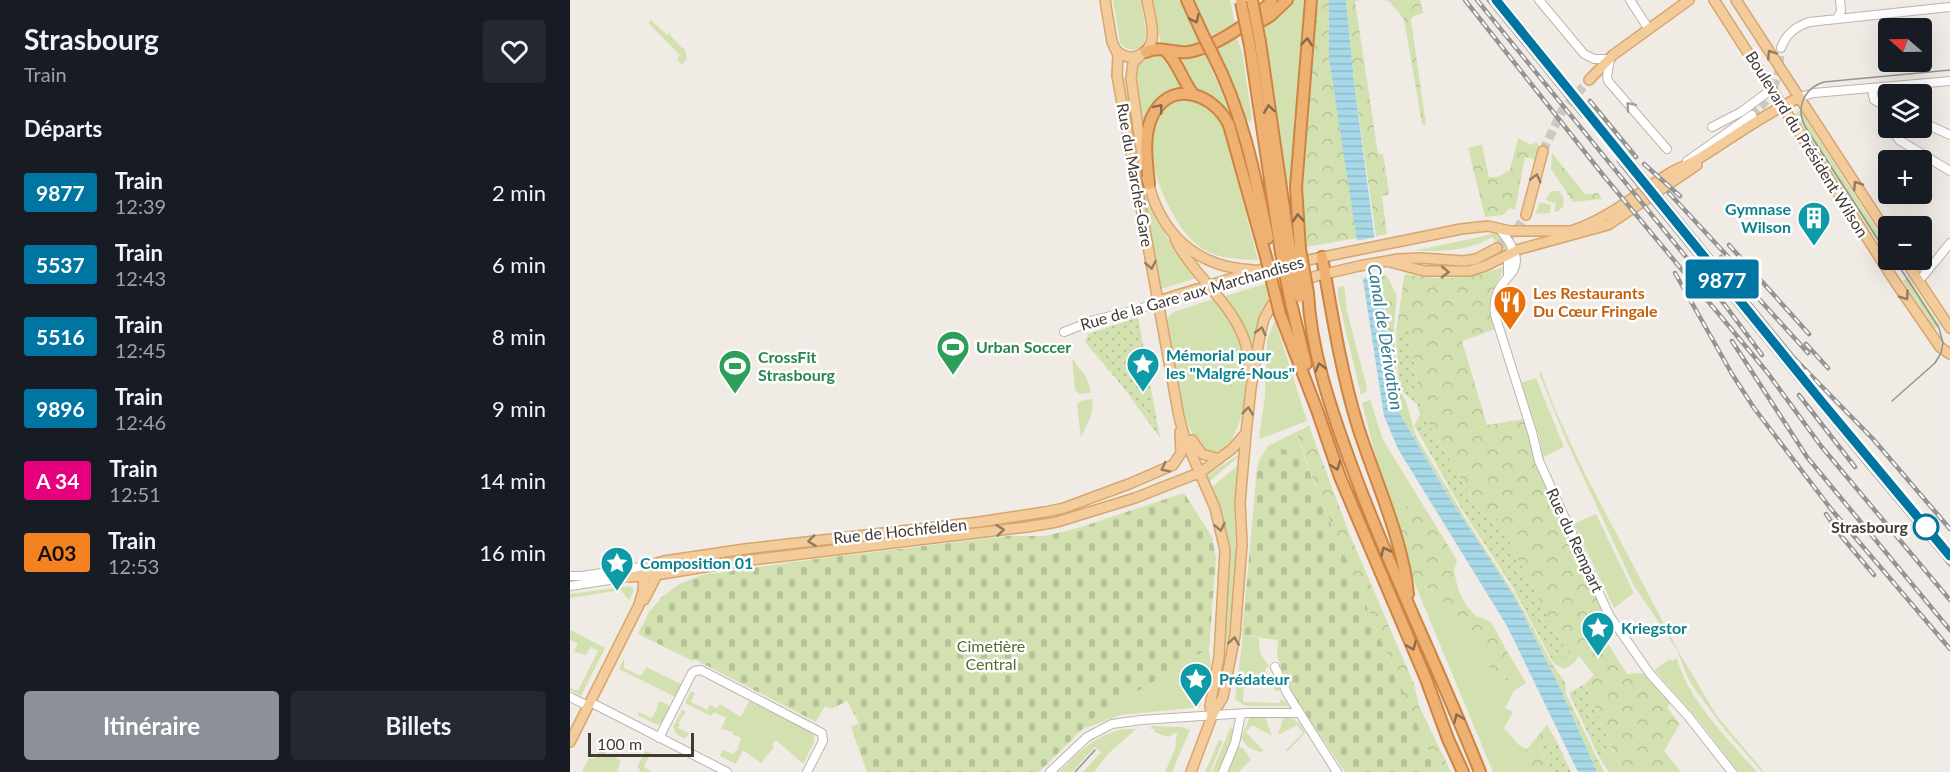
<!DOCTYPE html>
<html lang="fr">
<head>
<meta charset="utf-8">
<style>
  :root { --surface:#171b24; --page:#242831; --text:#f1f3f6; --muted:#9ea1a6; --accent:#8c9099 }
  body { margin:0; font-family:Lato,sans-serif; background:var(--page); color:var(--text); height:100vh; display:flex; flex-direction:column; font-size:22px; white-space:nowrap }
  * { box-sizing:border-box; margin:0 }
  p { font-size:20px; color:var(--muted) }
  .icon { flex:none; width:33px; height:33px; fill:none; stroke:currentColor; stroke-width:2; stroke-linecap:round; stroke-linejoin:round }
  .map { position:relative; flex:1; overflow:hidden }
  .panel { display:flex; flex-direction:column; background:var(--surface); width:570px }
  .panel>* { flex:none }
  .badge { padding:0 12px; border-radius:4px; font-size:21px; line-height:39px }
  .needle { width:39px; rotate:290deg }
  .fabs { position:absolute; left:1308px; top:18px; display:grid; gap:12px }
  .fabs a { display:grid; place-items:center; width:54px; height:54px; border-radius:6px; background:var(--surface); box-shadow:0 6px 24px #0002; font-size:30px }
  .scale { position:absolute; left:18px; bottom:15px; width:106px; box-sizing:border-box; padding-left:6px; border:3px solid #423b35; border-top:0; font-size:16px; line-height:21px; white-space:nowrap; color:#423b35; -webkit-text-stroke:4px #fff; paint-order:stroke }
  .map>.badge { position:absolute; translate:-50% -50%; box-shadow:0 0 0 3px #fff }
  h2 { padding:0 24px; font-size:22px; line-height:54px }
  .round { display:grid; place-items:center; flex:none; width:63px; height:63px; border-radius:6px; background:var(--page) }
  .head { display:flex; align-items:center; justify-content:space-between; height:102px; padding:0 24px }
  h1 { font-size:28px; font-weight:700; line-height:45px }
  .action { display:flex; gap:12px; margin-top:auto; padding:12px 24px }
  .action a { flex:1; height:69px; border-radius:6px; background:var(--accent); color:#fff; font-size:24px; font-weight:700; line-height:69px; text-align:center }
  .action a+a { background:var(--page); color:var(--text) }
  ul { padding:0; list-style:none }
  li { display:flex; align-items:center; gap:18px; height:72px; padding:0 24px }
  li div { flex:1 }
  li b { display:block; font-size:22px }
  li em { font-style:normal }
  li .badge { min-width:66px; font-weight:700; text-align:center }
  main { display:flex; flex:1; min-height:0 }
  .map>svg:first-child { display:block }
</style>
</head>
<body>
<main>
<section class="panel">
<div class="head"><div><h1>Strasbourg</h1><p>Train</p></div><a class="round"><svg class="icon" aria-label="heart" viewBox="0 0 24 24"><path d="M12 20l-8-8c-3-5 5-10 8-4 3-6 11-1 8 4z"/></svg></a></div>
<h2>Départs</h2>
<ul>
<li><span class="badge" style="background:#0075a1;color:#fff">9877</span><div><b>Train</b><p>12:39</p></div><em>2 min</em></li>
<li><span class="badge" style="background:#0075a1;color:#fff">5537</span><div><b>Train</b><p>12:43</p></div><em>6 min</em></li>
<li><span class="badge" style="background:#0075a1;color:#fff">5516</span><div><b>Train</b><p>12:45</p></div><em>8 min</em></li>
<li><span class="badge" style="background:#0075a1;color:#fff">9896</span><div><b>Train</b><p>12:46</p></div><em>9 min</em></li>
<li><span class="badge" style="background:#e6007e;color:#fff">A 34</span><div><b>Train</b><p>12:51</p></div><em>14 min</em></li>
<li><span class="badge" style="background:#f58220;color:#111">A03</span><div><b>Train</b><p>12:53</p></div><em>16 min</em></li>
</ul>
<div class="action"><a>Itinéraire</a><a>Billets</a></div>
</section>
<div class="map">
<svg width="1380" height="772" viewBox="0 0 1380 772">
  <defs>
    <pattern id="forest-crowns" width="20" height="18" patternUnits="userSpaceOnUse" patternTransform="scale(1.5)"><rect width="20" height="18" fill="#d3e1b1"/><path d="M2 6a3 3 0 1 1 6 0M12 15a3 3 0 1 1 6 0" fill="none" stroke="#b6c299"/></pattern>
    <pattern id="cemetery-stones" width="16" height="16" patternUnits="userSpaceOnUse" patternTransform="scale(1.5)"><rect width="16" height="16" fill="#d3e1b1"/><path d="M2 7V4a2 2 0 0 1 4 0v3zM10 15v-3a2 2 0 0 1 4 0v3z" fill="#b6c299"/></pattern>
    <pattern id="park-dots" width="8" height="8" patternUnits="userSpaceOnUse" patternTransform="scale(1.5)"><rect width="8" height="8" fill="#d3e1b1"/><path d="M2 2h.1M6 6h.1" fill="none" stroke="#b6c299" stroke-width="1.8" stroke-linecap="round"/></pattern>
    <pattern id="water-rules" width="6" height="5" patternUnits="userSpaceOnUse" patternTransform="scale(1.5)"><rect width="6" height="5" fill="#a7d8e8"/><path d="M0 2.5h6" fill="none" stroke="#91bac8"/></pattern>
  </defs>
  <rect width="100%" height="100%" fill="#f0ebe5"/>
  <path fill="#d3e1b1" d="M543,0h28l5,33 -3,14c-9,4 -16,4 -23,-4z
    M583,0h28l19,41c-13,6 -25,5 -39,3z
    M623,0h37l5,24 -24,12z
    M723,0h11l-12,184 -5,1 -23,-162 18,-10z
    M80,19l17,16 4,-3 -1,3 11,12 4,2 2,10 -5,6 -5,-6 3,-4 -31,-31z
    M667,37l5,15 10,66 -2,5 -4,-4 -30,-71z
    M588,53l10,4 16,32 -29,15 -13,20 -6,-54 5,-8z
    M634,53l29,64 17,64 -25,-71 -11,-12 -24,-12 -13,-28z
    M551,77h6l9,81 13,45 19,36 29,39 -36,11 -22,-108z
    M616,98c20,5 26,9 37,26l35,136c-20,-1 -42,-1 -58,-13 -28,-19 -60,-92 -46,-125 7,-14 18,-20 32,-24z
    M1229,111h6l4,13 79,123v11l-93,-144z
    M982,191h7l5,7 -1,9 -6,5 -3,-1 2,-8 -9,-2 -1,-3z
    M970,202l11,3 -1,8 -15,1z
    M927,232l11,16c-18,24 -69,22 -96,17 31,-1 63,4 89,-15l-3,-4 -4,-1 1,-5 -3,-3c-25,15 -50,14 -79,14l71,-15z
    M1338,277l32,49 -6,2 -31,-47z
    M695,284l5,17 -17,49 -9,-24 -22,-29z
    M774,286l3,25 20,77 -1,4 -5,3 -23,-97v-11z
    M644,299c11,15 24,29 29,47 6,26 4,108 -35,108l-13,-13 -11,-26 -18,-94 5,-7 5,-3z
    M705,320l32,101 -48,18 6,-43 2,-56z
    M502,358l14,19 5,13 -1,3 -11,1 -4,-4z
    M971,372l14,37 29,63 96,182 37,62 47,56h-2l-37,-42 -29,-39 -8,-13 -11,-28 -44,-66 -67,-144 -27,-67z
    M966,378l28,69 -21,10 -4,-21 -18,-53z
    M522,399l1,3 -2,14 -10,22 -4,-33 3,-4z
    M800,400l13,40 37,60 -30,13 -28,-110z
    M726,432l8,24 -36,-10z
    M668,455v2l-29,25 -2,-7z
    M667,466l-3,39 2,52 -8,100c-8,-33 2,-64 1,-97 -1,-25 -9,-49 -18,-72z
    M1026,514l38,79 -20,15 -40,-84z
    M844,582l16,7 26,25 52,67v-28l18,30 -12,8 -9,17 8,4 -9,16 15,17 8,4 -9,23h-25z
    M60,586l4,4 -5,11 -8,-11 -51,8v-4z
    M0,630l35,18 -24,48 -11,-6v-2l8,3 20,-40 -7,-4 -5,8 -12,-3 4,-8 -8,-4z
    M673,635l16,3c0,16 2,17 10,28l-4,3 5,12 6,-2 5,11 -6,1 -1,-5 -30,-1 -1,17 37,1 1,-4 5,3 2,4h-43l-10,-7z
    M639,648l2,18 -11,41 -79,8 -38,14 12,-12z
    M1004,649l5,6 -4,7 -10,7 -7,-3 -5,-4z
    M54,658v10l17,8 5,-9 35,17 -6,13 -56,-28z
    M1107,658c11,42 52,82 80,114h-19l-36,-48 -48,-54 16,-11 2,2z
    M121,691l4,2 -4,9 16,8 3,-5 7,3 3,-4 21,13 8,-16 60,30 5,4v7l-11,22 -27,-24 -4,5 2,2 -13,16 -18,-13 -7,14 -16,-8 3,-6 10,4 2,-3h2l4,-13 -9,-4 1,-2 -12,-3 5,-11 -12,-6 -3,4 -26,-13z
    M90,701l10,5 -7,16 -6,3 -19,-10 1,-3 13,6 6,-12 -1,-1z
    M112,710l4,2 -8,11 2,1 -2,4 11,5 -4,6 -9,-5 -3,-7z
    M680,717h13l3,2 6,17 -20,-11 -6,7 18,19 -4,1 -12,-5 -7,-9z
    M716,717c9,0 16,8 19,16l-17,18h-3l18,-18 -6,-8 -19,10 5,-16z
    M582,726l30,1 8,3 -18,42h-7l10,-23 2,-17 -9,5 -14,-5 1,-3h-5z
    M661,726l3,6 -1,6 -14,34h-7z
    M554,729h12l-28,25 -14,18h-11l18,-20 -6,-5 -23,25h-13c20,-20 36,-37 65,-43z
    M649,740l4,1 -13,31h-5z
    M668,747l5,1 8,12 -12,12h-11z
    M30,750l6,3 -2,3 2,1 2,-3 13,7 -4,9 2,2h-37l6,-13 8,-1z
    M75,751l6,2 -7,14 8,5h-13l1,-3 -3,-2z
    M1043,751l9,21h-13l-10,-15z"/>
  <path fill="url(#forest-crowns)" d="M744,0h15v59l29,179 -53,9 -4,-38z
    M776,0h17l-8,1 23,153h5l6,38 -1,3 -6,1 5,38 -11,2 -22,-154z
    M811,0h39l3,13 -11,4 -1,3 15,105 -4,-1 -18,-105 -15,-18z
    M948,138l13,7 6,-3 5,9 -3,-1 -3,10 -11,-3 -10,53 -5,-2 -7,7 -18,2 -17,-69 14,-3 7,32h9l12,-7z
    M982,153l33,41 13,-1 4,6 -29,3 -22,-33z
    M933,267h2l-15,30 6,32 -34,12 25,84 37,-6 12,44 67,147 -9,12 33,52 16,-1 27,30 -3,5 13,16 -16,27 17,21h-59l-37,-88 9,-9 -20,-25 -6,4 -73,-138 -13,-1 -61,-104 -12,-83 -13,6 8,-58 2,-2c33,7 65,5 97,-7z
    M811,275l6,1 10,20 -3,29 3,63 9,13 10,35 51,85 48,74 39,72 11,15 1,12 38,78h-7l-36,-82 -46,-92 -70,-107 -48,-82z
    M739,426l40,107 65,151 5,22 32,66h-13l-117,-271 -25,-69z
    M850,500l37,60 -3,11 4,18 8,16 10,11 15,6 17,31v28l-16,-9 -17,-31 -19,-27 -26,-25 -16,-7 -24,-69z
    M977,725l9,15 -17,7 13,25h-34l9,-23z"/>
  <path fill="url(#cemetery-stones)" d="M700,445l34,11 17,45 117,271h-93l-56,-83 -12,-33 1,-16 -36,-5 15,-167 2,-8 9,-14z
    M614,493l28,44 4,21 -7,90 -114,69 -56,55h-172l-16,-45 8,-4 -12,-22 -16,8 -6,-3 -9,16 -122,-63 -1,2 -55,-27 11,-22 13,-15 17,-13 23,-9 114,-16 192,-23h37l33,-8z"/>
  <path fill="url(#park-dots)" d="M568,317l22,121 -37,-51 -38,-45 3,-8z
    M839,328l12,83 61,104h13l73,139 -15,8 -41,-76 -49,-75 -49,-86 6,-9 -3,-12 -18,-15 -3,-55z
    M1015,684l28,67 -14,6 -30,-64z
    M986,740l15,32h-19l-13,-26z"/>
  <path fill="url(#water-rules)" d="M759,0h17l8,82 43,327 48,82 70,107 46,92 36,82h-19l-71,-146 -109,-177 -14,-33 -55,-357z"/>
  <path fill="#f0ebe5" d="M806,237l7,37 -22,5 -6,-38z"/>
  <g fill="none" stroke-linecap="round" stroke-linejoin="round">
    <path stroke="#cdc8c2" stroke-width="8" stroke-dasharray="8 4" stroke-linecap="butt" d="M1182,115c25,-20 26,-37 29,-67"/>
    <path stroke="#cdc8c2" stroke-width="9" stroke-dasharray="9 4.5" stroke-linecap="butt" d="M973,151l19,-40 27,-31
      M927,248l20,-19 9,-14"/>
    <g stroke="#beb4ac" stroke-width="10">
      <path id="minor" d="M969,0l45,54 10,5h15
        M1060,0l18,28
        M1267,19l4,-8 -1,-11
        M1211,48c5,-14 14,-21 28,-26l141,-15
        M1040,59l-3,17 1,5 59,68
        M1302,89l2,11 14,7
        M1230,97l14,-4 136,-12
        M1352,122l28,13
        M1142,127l29,-15 31,-23
        M1328,128l-2,7 3,5 51,31
        M1117,161l65,-46
        M929,228c43,53 -10,40 -4,87l37,117 7,29 70,154 41,59 38,42 44,56
        M1364,263l16,-20
        M938,276v-15l3,-10
        M1349,281l13,-16
        M494,332l30,-12 46,-11 18,-8
        M0,576h12l65,-10
        M0,586l59,-9
        M705,667l12,26 50,79
        M0,697l18,9
        M20,702l137,70
        M89,738l33,-65 3,-2 6,-1 121,63 1,8 -16,31
        M480,772l37,-35 25,-13 29,-4 106,-7h52
        M653,772l12,-29 6,-29"/>
    </g>
    <g stroke="#d7a66d" stroke-width="12">
      <path id="major" d="M535,0l7,42 6,13 -1,21 62,341 6,22 30,69 10,42 -6,107 -9,49 2,10
        M1144,0l182,283 44,64 10,7
        M1166,0l152,234
        M545,49c6,6 14,10 22,7 25,-9 13,-37 10,-56
        M572,54l-9,9 -2,15 12,84
        M1019,80l24,-25 76,-55
        M577,178c13,56 49,90 107,92
        M956,215l17,-64
        M605,239c18,36 56,63 69,100 4,10 5,21 6,32
        M1335,260l45,68
        M820,262l34,9h45l16,-5 35,-17 88,-24 89,-60
        M588,301l101,-31 202,-41 27,-3 22,5h61c38,-12 66,-38 99,-58 9,-6 19,-8 28,-14 34,-21 66,-45 102,-62
        M622,440l10,14 17,5
        M77,566l17,-5 81,-12 234,-27 66,-10 19,-4 65,-24 44,-19 8,-12 -1,-21
        M59,577l27,-2 86,-14 285,-34 30,-5 78,-24 66,-26 31,-23 14,-16
        M74,600l11,-21v-7
        M0,742l69,-137 4,-14 1,-18
        M621,772l21,-56 11,-19 12,-62 7,-91 -2,-41 6,-70 5,-45 9,-53 4,-16 6,-11 7,-9 15,-13 24,-10 43,-10 39,-7 22,-1 44,3 12,-2 21,-11"/>
    </g>
    <g stroke="#cd8443" stroke-width="14">
      <path id="highway" d="M617,0l17,37
        M681,27l19,-11 17,-16
        M690,42l30,208
        M680,46l31,207
        M595,50c13,12 17,30 28,44
        M576,52c14,-7 27,2 42,0 25,-4 68,-32 84,-52
        M643,55c30,58 42,120 55,183
        M579,184c-2,-21 -6,-45 2,-65 17,-41 62,-27 78,6l37,132
        M730,249l-4,-62 15,-187
        M752,257c10,57 19,115 36,170 17,53 45,113 50,167
        M738,293c3,57 21,110 40,163 39,108 90,210 132,316
        M721,303l15,61
        M710,314l37,96 23,67 86,202 22,60 15,33"/>
    </g>
    <use href="#minor" stroke="#fff" stroke-width="8"/>
    <use href="#major" stroke="#f4cc9b" stroke-width="9"/>
    <use href="#highway" stroke="#efb172" stroke-width="10"/>
    <path stroke="#949494" stroke-width="1.5" d="M1318,255l-82,-127c-11,-19 -3,-40 18,-46l126,-12
      M1322,401l43,-38 6,-10 2,-10 -4,-15 -44,-68
      M505,772l20,-22"/>
    <g stroke="#949494" stroke-width="4.5">
      <path id="rail" d="M895,0l138,175 164,197 54,74 129,154
        M907,0l248,305 37,50
        M919,0l94,116
        M932,0l89,110
        M1020,101l46,56
        M1011,105l49,60
        M1057,154l166,203 80,82 77,90
        M1049,161l245,300 86,103
        M1074,164l36,32
        M1099,193l63,68
        M1159,245l80,89
        M1151,257l87,96
        M1105,273l57,101 22,34 77,101 119,140
        M1162,341l75,116 143,173
        M1236,344l22,24
        M1229,395l56,72
        M1256,514l16,23 32,38"/>
    </g>
    <use href="#rail" stroke="#fff" stroke-width="2" stroke-dasharray="7" stroke-linecap="butt"/>
    <g stroke="#cd8443" stroke-width="14" stroke-linecap="butt">
      <path id="highway-bridge" d="M682,0l8,42
        M671,2l9,44
        M634,37l9,18
        M730,249l8,44
        M720,250l10,47
        M711,253l10,50
        M696,257l14,57"/>
    </g>
    <use href="#highway-bridge" stroke="#efb172" stroke-width="10"/>
  </g>
  <defs><path id="oneway-chevron" d="M-2-3.5L2.5 0L-2 3.5" fill="none" stroke-width="1.6" stroke-linecap="round" stroke-linejoin="round" transform="scale(1.5)"/></defs>
  <g stroke="#876a4d">
    <use href="#oneway-chevron" transform="translate(625 19) rotate(65)"/>
    <use href="#oneway-chevron" transform="translate(737 42) rotate(-85)"/>
    <use href="#oneway-chevron" transform="translate(589 108) rotate(-50)"/>
    <use href="#oneway-chevron" transform="translate(699 109) rotate(-98)"/>
    <use href="#oneway-chevron" transform="translate(728 218) rotate(-94)"/>
    <use href="#oneway-chevron" transform="translate(750 367) rotate(-106)"/>
    <use href="#oneway-chevron" transform="translate(766 466) rotate(70)"/>
    <use href="#oneway-chevron" transform="translate(815 551) rotate(-115)"/>
    <use href="#oneway-chevron" transform="translate(842 646) rotate(67)"/>
    <use href="#oneway-chevron" transform="translate(888 718) rotate(-113)"/>
  </g>
  <g stroke="#927c63">
    <use href="#oneway-chevron" transform="translate(1201 54) rotate(-123)"/>
    <use href="#oneway-chevron" transform="translate(966 178) rotate(-76)"/>
    <use href="#oneway-chevron" transform="translate(1287 185) rotate(-123)"/>
    <use href="#oneway-chevron" transform="translate(581 265) rotate(79)"/>
    <use href="#oneway-chevron" transform="translate(875 272) rotate(1)"/>
    <use href="#oneway-chevron" transform="translate(1335 296) rotate(55)"/>
    <use href="#oneway-chevron" transform="translate(691 331) rotate(-76)"/>
    <use href="#oneway-chevron" transform="translate(678 411) rotate(-84)"/>
    <use href="#oneway-chevron" transform="translate(595 468) rotate(153)"/>
    <use href="#oneway-chevron" transform="translate(650 527) rotate(78)"/>
    <use href="#oneway-chevron" transform="translate(430 530) rotate(-7)"/>
    <use href="#oneway-chevron" transform="translate(242 541) rotate(173)"/>
    <use href="#oneway-chevron" transform="translate(664 641) rotate(-81)"/>
  </g>
  <use stroke="#a09d9a" href="#oneway-chevron" transform="translate(1060 106) rotate(-131)"/>
  <g fill="none" stroke-linecap="round" stroke-linejoin="round">
    <g stroke="#fff" stroke-width="14">
      <path id="line" d="M926,0l326,402 128,154"/>
    </g>
    <use href="#line" stroke="#0075a1" stroke-width="9"/>
  </g>
  <defs>
    <g id="building-pin" transform="scale(1.725)"><path d="M0 17L-7.5 6A9.5 9.5 0 1 1 7.5 6Z" fill="#0f9aa8" stroke="#fff"/><path d="M-4-6H4V6H1V3H-1V6H-4ZM-2.5-4.3h1.7v1.8h-1.7ZM.8-4.3h1.7v1.8H.8ZM-2.5-1h1.7V.8h-1.7ZM.8-1h1.7V.8H.8Z" fill="#fff"/></g>
    <g id="restaurant-pin" transform="scale(1.725)"><path d="M0 17L-7.5 6A9.5 9.5 0 1 1 7.5 6Z" fill="#e8710a" stroke="#fff"/><path d="M-5-6h1v4h1v-4h1v4h1v-4h1v5L-1.5 .5V6h-2V.5L-5-1ZM5-6V6H3V1.5H1.5Q1.5-4 5-6Z" fill="#fff"/></g>
    <g id="stadium-pin" transform="scale(1.725)"><path d="M0 17L-7.5 6A9.5 9.5 0 1 1 7.5 6Z" fill="#2e9e5b" stroke="#fff"/><path d="M0-5a6.5 5 0 1 0 0 10a6.5 5 0 1 0 0-10ZM-3.5-1.8h7v3.6h-7Z" fill="#fff"/></g>
    <g id="sight-pin" transform="scale(1.725)"><path d="M0 17L-7.5 6A9.5 9.5 0 1 1 7.5 6Z" fill="#0f9aa8" stroke="#fff"/><path d="M0-6L1.8-2.2L6-1.7L2.9 1.2L3.7 5.4L0 3.3L-3.7 5.4L-2.9 1.2L-6-1.7L-1.8-2.2Z" fill="#fff"/></g>
  </defs>
  <g fill-rule="evenodd">
    <use href="#building-pin" x="1244" y="218"/>
    <use href="#restaurant-pin" x="940" y="302"/>
    <use href="#stadium-pin" x="383" y="347"/>
    <use href="#sight-pin" x="573" y="364"/>
    <use href="#stadium-pin" x="165" y="366"/>
    <use href="#sight-pin" x="47" y="563"/>
    <use href="#sight-pin" x="1028" y="628"/>
    <use href="#sight-pin" x="626" y="679"/>
  </g>
  <circle fill="#fff" stroke="#0075a1" stroke-width="3" cx="1356" cy="527" r="12"/>
  <g text-anchor="middle" stroke-width="5" stroke-linejoin="round" paint-order="stroke">
    <g font-size="16" fill="#423b35" stroke="#fff">
      <text transform="translate(1237 144) rotate(58)" y="6">Boulevard du Président Wilson</text>
      <text transform="translate(565 175) rotate(80)" y="6">Rue du Marché-Gare</text>
      <text transform="translate(622 293) rotate(-16)" y="6">Rue de la Gare aux Marchandises</text>
      <text transform="translate(330 531) rotate(-6)" y="6">Rue de Hochfelden</text>
      <text transform="translate(1005 540) rotate(65)" y="6">Rue du Rempart</text>
    </g>
    <g font-size="16" font-weight="bold" fill="#0d838f" stroke="#fff" text-anchor="start">
      <text x="1221" y="215" text-anchor="end">Gymnase<tspan x="1221" dy="18">Wilson</tspan></text>
      <text x="596" y="361">Mémorial pour<tspan x="596" dy="18">les "Malgré-Nous"</tspan></text>
      <text x="70" y="569">Composition 01</text>
      <text x="1051" y="634">Kriegstor</text>
      <text x="649" y="685">Prédateur</text>
    </g>
    <g font-size="16" font-weight="bold" fill="#c56008" stroke="#fff" text-anchor="start">
      <text x="963" y="299">Les Restaurants<tspan x="963" dy="18">Du Cœur Fringale</tspan></text>
    </g>
    <g font-size="16" font-weight="bold" fill="#27864d" stroke="#fff" text-anchor="start">
      <text x="406" y="353">Urban Soccer</text>
      <text x="188" y="363">CrossFit<tspan x="188" dy="18">Strasbourg</tspan></text>
    </g>
    <g font-size="16" font-weight="bold" fill="#423b35" stroke="#fff" text-anchor="end">
      <text x="1338" y="533">Strasbourg</text>
    </g>
    <g font-size="16" fill="#516d2f" stroke="#fff">
      <text x="421" y="652">Cimetière<tspan x="421" dy="18">Central</tspan></text>
    </g>
    <g font-size="18" font-style="italic" fill="#367b94" stroke="#fff">
      <text transform="translate(815 337) rotate(81)" y="6">Canal de Dérivation</text>
    </g>
  </g>
</svg>
<div class="fabs">
<a><svg class="needle" viewBox="-14 -14 28 28"><path d="M0-13l5 13h-10z" fill="#e53935"/><path d="M0 13l5-13h-10z" fill="#9ea1a6"/></svg></a>
<a><svg class="icon" aria-label="layers" viewBox="0 0 24 24"><path d="M12 4l9 5-9 5-9-5zM3 14l9 5 9-5"/></svg></a>
<a>+</a>
<a>−</a>
</div>
<div class="scale">100 m</div>
<b class="badge" style="left:1152px;top:279px;background:#0075a1;color:#fff">9877</b>
</div>
</main>
</body>
</html>
